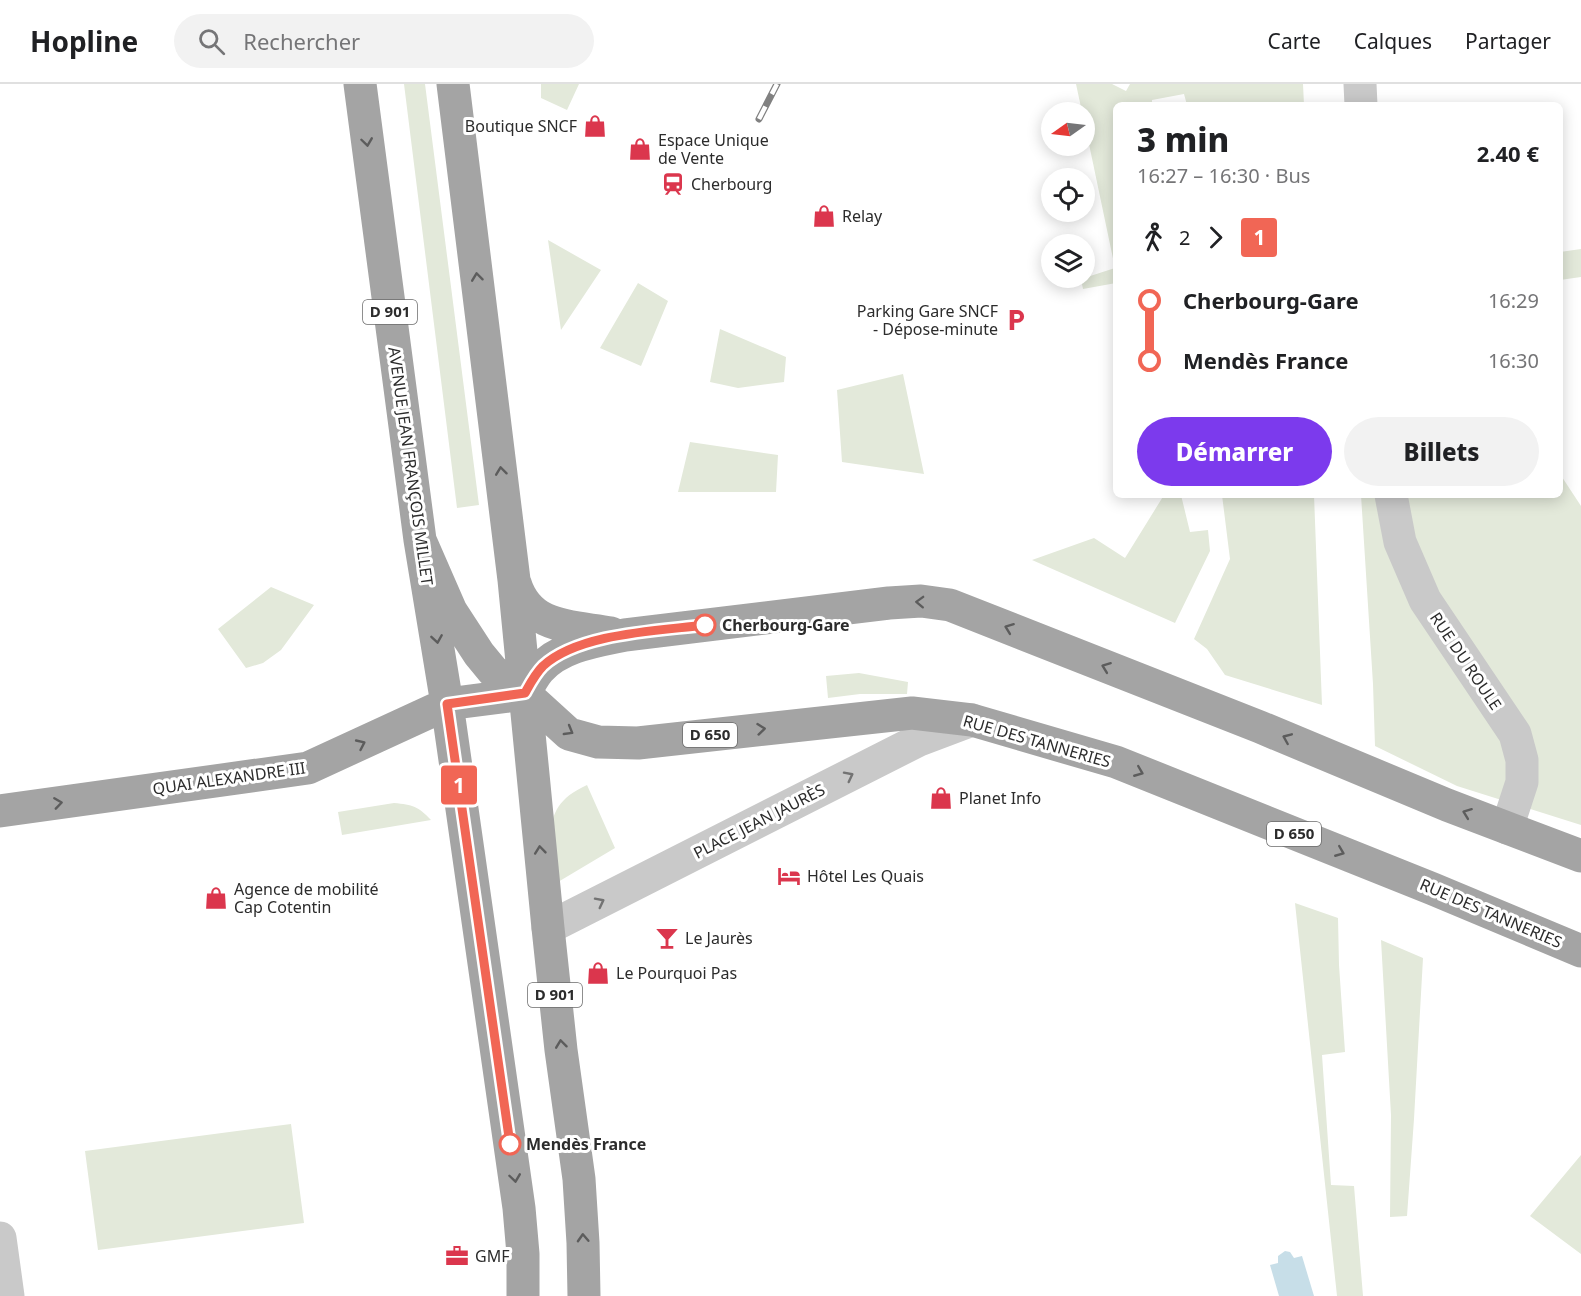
<!DOCTYPE html>
<html lang="fr">
<head>
<meta charset="utf-8">
<style>
  :root { --surface:#fff; --page:#f2f2f2; --text:#202124; --muted:#757577; --line:#e0e0e0; --accent:#7c3aed }
  body { margin:0; font-family:"Noto Sans",sans-serif; background:var(--page); color:var(--text); height:100vh; display:flex; flex-direction:column; font-size:22px; white-space:nowrap }
  * { box-sizing:border-box; margin:0 }
  p { font-size:20px; color:var(--muted) }
  .icon { flex:none; width:33px; height:33px; fill:none; stroke:currentColor; stroke-width:2; stroke-linecap:round; stroke-linejoin:round }
  .map { position:relative; flex:1; overflow:hidden }
  .panel { position:absolute; left:1113px; top:18px; width:450px; height:396px; display:flex; flex-direction:column; background:var(--surface); border-radius:9px; box-shadow:0 3px 15px #0003 }
  .panel>* { flex:none }
  .badge { padding:0 12px; border-radius:4px; font-size:21px; line-height:39px }
  .needle { width:39px; rotate:256deg }
  .fabs { position:absolute; left:1041px; top:18px; display:grid; gap:12px }
  .fabs a { display:grid; place-items:center; width:54px; height:54px; border-radius:50%; background:var(--surface); box-shadow:0 3px 15px #0003; font-size:30px }
  .map>.badge { position:absolute; translate:-50% -50%; box-shadow:0 0 0 3px #fff }
  .legs { display:flex; align-items:center; gap:9px; height:66px; padding:0 24px; font-size:20px }
  .legs p { margin-inline-start:auto }
  .summary { display:flex; align-items:center; justify-content:space-between; height:102px; padding:0 24px }
  h1 { font-size:33px; font-weight:800; line-height:45px }
  .primary-button { display:flex; gap:12px; margin-top:auto; padding:12px 24px }
  .primary-button a { flex:1; height:69px; border-radius:36px; background:var(--accent); color:#fff; font-size:24px; font-weight:800; line-height:69px; text-align:center }
  .primary-button a+a { background:var(--page); color:var(--text) }
  ul { padding:0 24px; list-style:none }
  li { display:flex; align-items:center; gap:21px; height:60px; font-size:22px }
  li i { display:grid; place-items:center; width:9px; height:100%; margin:0 8px; background:currentColor }
  li i::after { content:''; width:15px; height:15px; margin:-8px; border:4px solid; border-radius:50%; background:var(--surface) }
  li p { margin-inline-start:auto }
  li:first-child i { background:linear-gradient(#0000 50%,currentColor 0) }
  li:last-child i { background:linear-gradient(currentColor 50%,#0000 0) }
  header { display:flex; align-items:center; gap:36px; box-sizing:border-box; height:84px; padding:0 30px; background:var(--surface); border-bottom:2px solid var(--line) }
  header strong { font-size:28px }
  nav { display:flex; gap:33px; margin-inline-start:auto; font-size:21px }
  .search { width:420px; height:54px; background:var(--page); display:flex; align-items:center; gap:15px; box-sizing:border-box; padding:0 21px; border-radius:33px; color:var(--muted); font-size:22px }
  .map>svg:first-child { display:block }
</style>
</head>
<body>
<header>
<strong>Hopline</strong>
<div class="search"><svg class="icon" aria-label="search" viewBox="0 0 24 24"><circle cx="10" cy="10" r="6"/><path d="M15 15l6 6"/></svg>Rechercher</div>
<nav><a>Carte</a><a>Calques</a><a>Partager</a></nav>
</header>
<div class="map">
<svg width="1581" height="1212" viewBox="0 0 1581 1212">
  <rect width="100%" height="100%" fill="#fff"/>
  <path fill="#e3e9da" d="M404,0h21l54,421 -22,3z
    M541,0h38l-12,26 -26,-12z
    M1076,0h36l14,7 4,-7h173l1,21h-117l-3,-11 -32,6v5h-36v178l-33,6 -2,-10 34,-11 -30,-143 -1,-13h-2z
    M548,156l53,30 -40,60z
    M1581,165v28l-21,3v-28z
    M638,199l30,18 -27,65 -41,-18z
    M720,245l66,28 -2,25 -46,6 -28,-6z
    M903,290l21,100 -82,-12 -5,-72z
    M690,358l88,13 -2,37h-98z
    M1560,390l21,32v319l-124,-39 -82,-40 -2,-62 -12,-189h199z
    M1164,411h17l9,37 18,-2 2,21 -35,72 -143,-63 62,-22 31,20z
    M1222,411h92l8,210 -97,-30 -18,-26 -13,-10 36,-80z
    M271,503l43,18 -33,45 -18,13 -17,5 -28,-39z
    M859,589l49,9 -1,12h-47l-32,4 -2,-22z
    M587,701l28,63 -57,34c-6,-43 -20,-75 29,-97z
    M394,719c19,2 24,3 37,17l-89,15 -4,-23z
    M1295,819l43,15 1,47 6,87 -23,3 9,130 23,1 9,110h-26z
    M1381,856l42,18 -9,161 -7,97 -17,1 1,-102z
    M291,1040l13,99 -206,27 -13,-99z
    M1581,1071v99l-51,-38z"/>
  <path fill="#c7dee8" d="M1285,1167l5,1 4,6 8,-2 12,40h-35l-9,-31 8,-2v-7z"/>
  <g fill="none" stroke-linecap="round" stroke-linejoin="round">
    <path stroke="#c9c9c9" stroke-width="33" d="M1360,0l1,21
      M1391,411l9,47 25,58 90,134 7,26v22l-15,46
      M548,844l371,-188 53,-20
      M0,1154l8,58"/>
    <path stroke="#a4a4a4" stroke-width="33" d="M360,0l60,456 27,164 72,504 4,46v42
      M453,0l61,496 34,348 13,122 18,129 4,64 1,53
      M420,456l31,71 28,43 14,17 32,23 44,40 29,8 40,1 274,-30 60,7 144,42 317,127 148,62
      M515,499c14,46 57,43 96,50
      M525,610c4,-9 8,-17 14,-24 21,-24 57,-29 86,-35l264,-32 32,-2 29,4 310,122 187,78 134,51
      M0,727l308,-43 139,-64 78,-10"/>
    <g stroke="#818181" stroke-width="7">
      <path id="rail" d="M759,35l18,-35"/>
    </g>
    <use href="#rail" stroke="#fff" stroke-width="4.5" stroke-dasharray="14" stroke-linecap="butt"/>
  </g>
  <defs><path id="oneway-chevron" d="M-2-3.5L2.5 0L-2 3.5" fill="none" stroke-width="1.6" stroke-linecap="round" stroke-linejoin="round" transform="scale(1.5)"/></defs>
  <g stroke="#5c5c5c">
    <use href="#oneway-chevron" transform="translate(367 58) rotate(82)"/>
    <use href="#oneway-chevron" transform="translate(477 193) rotate(-97)"/>
    <use href="#oneway-chevron" transform="translate(501 387) rotate(-97)"/>
    <use href="#oneway-chevron" transform="translate(920 518) rotate(-178)"/>
    <use href="#oneway-chevron" transform="translate(1009 544) rotate(-159)"/>
    <use href="#oneway-chevron" transform="translate(437 555) rotate(81)"/>
    <use href="#oneway-chevron" transform="translate(1106 583) rotate(-159)"/>
    <use href="#oneway-chevron" transform="translate(761 645) rotate(-6)"/>
    <use href="#oneway-chevron" transform="translate(569 647) rotate(30)"/>
    <use href="#oneway-chevron" transform="translate(1287 654) rotate(-157)"/>
    <use href="#oneway-chevron" transform="translate(361 660) rotate(-25)"/>
    <use href="#oneway-chevron" transform="translate(1139 688) rotate(22)"/>
    <use href="#oneway-chevron" transform="translate(58 719) rotate(-8)"/>
    <use href="#oneway-chevron" transform="translate(1467 729) rotate(-159)"/>
    <use href="#oneway-chevron" transform="translate(540 766) rotate(-96)"/>
    <use href="#oneway-chevron" transform="translate(1340 768) rotate(22)"/>
    <use href="#oneway-chevron" transform="translate(561 960) rotate(-97)"/>
    <use href="#oneway-chevron" transform="translate(515 1094) rotate(82)"/>
    <use href="#oneway-chevron" transform="translate(583 1154) rotate(-93)"/>
  </g>
  <g stroke="#737373">
    <use href="#oneway-chevron" transform="translate(849 692) rotate(-27)"/>
    <use href="#oneway-chevron" transform="translate(600 818) rotate(-27)"/>
  </g>
  <g fill="none" stroke-linecap="round" stroke-linejoin="round">
    <g stroke="#fff" stroke-width="14">
      <path id="line-1" d="M510,1060l-63,-440 78,-11c5,-9 10,-19 18,-27 36,-33 115,-35 162,-41"/>
    </g>
    <use href="#line-1" stroke="#f16655" stroke-width="9"/>
  </g>
  <defs>
    <g id="shop-bare" transform="scale(1.8)"><path d="M-5-2.5h2.3a2.7 3.5 0 0 1 5.4 0H5L5.5 6h-11ZM-1.5-2.5h3a1.5 2.3 0 0 0-3 0Z" fill="#db364d" stroke="#fff" stroke-width="2.5" paint-order="stroke"/></g>
    <g id="station-bare" transform="scale(1.8)"><path d="M-3-6H3Q5-6 5-4V2Q5 4 3 4L4.5 6H3L1.5 4h-3L-3 6H-4.5L-3 4Q-5 4-5 2V-4Q-5-6-3-6ZM-3.5-4v3h7v-3ZM-3.5 1v1.5H-2V1ZM2 1v1.5H3.5V1Z" fill="#db364d" stroke="#fff" stroke-width="2.5" paint-order="stroke"/></g>
    <g id="parking-bare" transform="scale(1.8)"><path d="M-3.5-5.5H1a3.5 3.5 0 0 1 0 7H-1V5.5H-3.5ZM-1-3.4V-.6H.8a1.4 1.4 0 0 0 0-2.8Z" fill="#db364d" stroke="#fff" stroke-width="2.5" paint-order="stroke"/></g>
    <g id="hotel-bare" transform="scale(1.8)"><path d="M-6-4.5h1.5V1H6V5H4.5V3h-9V5H-6ZM-4 0a1.8 1.8 0 1 1 3.6 0ZM.5 0V-2.5h3Q6-2.5 6 0Z" fill="#db364d" stroke="#fff" stroke-width="2.5" paint-order="stroke"/></g>
    <g id="bar-bare" transform="scale(1.8)"><path d="M-6-5H6L.8 .8V4.5H3.5V6h-7V4.5H-.8V.8Z" fill="#db364d" stroke="#fff" stroke-width="2.5" paint-order="stroke"/></g>
    <g id="office-bare" transform="scale(1.8)"><path d="M-6-3h4V-5.5h4V-3h4V5H-6ZM-1-4.5V-3h2v-1.5ZM-6 0V1H6V0Z" fill="#db364d" stroke="#fff" stroke-width="2.5" paint-order="stroke"/></g>
  </defs>
  <g fill-rule="evenodd">
    <use href="#shop-bare" x="595" y="42"/>
    <use href="#shop-bare" x="640" y="65"/>
    <use href="#station-bare" x="673" y="100"/>
    <use href="#shop-bare" x="824" y="132"/>
    <use href="#parking-bare" x="1016" y="236"/>
    <use href="#shop-bare" x="941" y="714"/>
    <use href="#hotel-bare" x="789" y="792"/>
    <use href="#shop-bare" x="216" y="814"/>
    <use href="#bar-bare" x="667" y="854"/>
    <use href="#shop-bare" x="598" y="889"/>
    <use href="#office-bare" x="457" y="1172"/>
  </g>
  <g fill="#fff" stroke="#f16655" stroke-width="3">
    <circle cx="705" cy="541" r="10"/>
    <circle cx="510" cy="1060" r="10"/>
  </g>
  <g text-anchor="middle" stroke-width="6" stroke-linejoin="round" paint-order="stroke">
    <g fill="#fff" stroke="#6b6b6b" stroke-width="1.5">
      <rect x="363" y="216" width="54" height="24" rx="4.5"/>
      <rect x="683" y="639" width="54" height="24" rx="4.5"/>
      <rect x="1267" y="738" width="54" height="24" rx="4.5"/>
      <rect x="528" y="899" width="54" height="24" rx="4.5"/>
    </g>
    <g font-size="15" font-weight="bold" fill="#2c2c2c">
      <text x="390" y="233">D 901</text>
      <text x="710" y="656">D 650</text>
      <text x="1294" y="755">D 650</text>
      <text x="555" y="916">D 901</text>
    </g>
    <g font-size="16" fill="#2c2c2c" stroke="#fff" text-anchor="start">
      <text x="577" y="48" text-anchor="end">Boutique SNCF</text>
      <text x="658" y="62">Espace Unique<tspan x="658" dy="18">de Vente</tspan></text>
      <text x="691" y="106">Cherbourg</text>
      <text x="842" y="138">Relay</text>
      <text x="998" y="233" text-anchor="end">Parking Gare SNCF<tspan x="998" dy="18">- Dépose-minute</tspan></text>
      <text x="959" y="720">Planet Info</text>
      <text x="807" y="798">Hôtel Les Quais</text>
      <text x="234" y="811">Agence de mobilité<tspan x="234" dy="18">Cap Cotentin</tspan></text>
      <text x="685" y="860">Le Jaurès</text>
      <text x="616" y="895">Le Pourquoi Pas</text>
      <text x="475" y="1178">GMF</text>
    </g>
    <g font-size="16" fill="#2c2c2c" stroke="#fff">
      <text transform="translate(411 382) rotate(82)" y="6">AVENUE JEAN FRANÇOIS MILLET</text>
      <text transform="translate(1466 577) rotate(56)" y="6">RUE DU ROULE</text>
      <text transform="translate(1037 657) rotate(16)" y="6">RUE DES TANNERIES</text>
      <text transform="translate(229 694) rotate(-8)" y="6">QUAI ALEXANDRE III</text>
      <text transform="translate(759 737) rotate(-27)" y="6">PLACE JEAN JAURÈS</text>
      <text transform="translate(1491 829) rotate(23)" y="6">RUE DES TANNERIES</text>
    </g>
    <g font-size="16" font-weight="bold" fill="#2c2c2c" stroke="#fff" text-anchor="start">
      <text x="722" y="547">Cherbourg-Gare</text>
      <text x="526" y="1066">Mendès France</text>
    </g>
  </g>
</svg>
<div class="fabs">
<a><svg class="needle" viewBox="-14 -14 28 28"><path d="M0-13l5 13h-10z" fill="#e53935"/><path d="M0 13l5-13h-10z" fill="#757577"/></svg></a>
<a><svg class="icon" aria-label="locate" viewBox="0 0 24 24"><circle cx="12" cy="12" r="6"/><path d="M12 2v4M12 18v4M2 12h4M18 12h4"/></svg></a>
<a><svg class="icon" aria-label="layers" viewBox="0 0 24 24"><path d="M12 4l9 5-9 5-9-5zM3 14l9 5 9-5"/></svg></a>
</div>
<b class="badge" style="left:459px;top:701px;background:#f16655;color:#fff">1</b>
<section class="panel">
<div class="summary"><div><h1>3 min</h1><p>16:27 – 16:30 · Bus</p></div><b>2.40 €</b></div>
<div class="legs"><svg class="icon" aria-label="walk" viewBox="0 0 24 24"><circle cx="13" cy="4" r="2"/><path d="M13 8l-2 6 4 7M11 14l-3 7M7 12l3-4h3l4 4"/></svg>2<svg class="icon" aria-label="forward" viewBox="0 0 24 24"><path d="M9 5l7 7-7 7"/></svg><b class="badge" style="background:#f16655;color:#fff">1</b></div>
<ul>
<li><i style="color:#f16655"></i><b>Cherbourg-Gare</b><p>16:29</p></li>
<li><i style="color:#f16655"></i><b>Mendès France</b><p>16:30</p></li>
</ul>
<div class="primary-button"><a>Démarrer</a><a>Billets</a></div>
</section>
</div>
</body>
</html>
